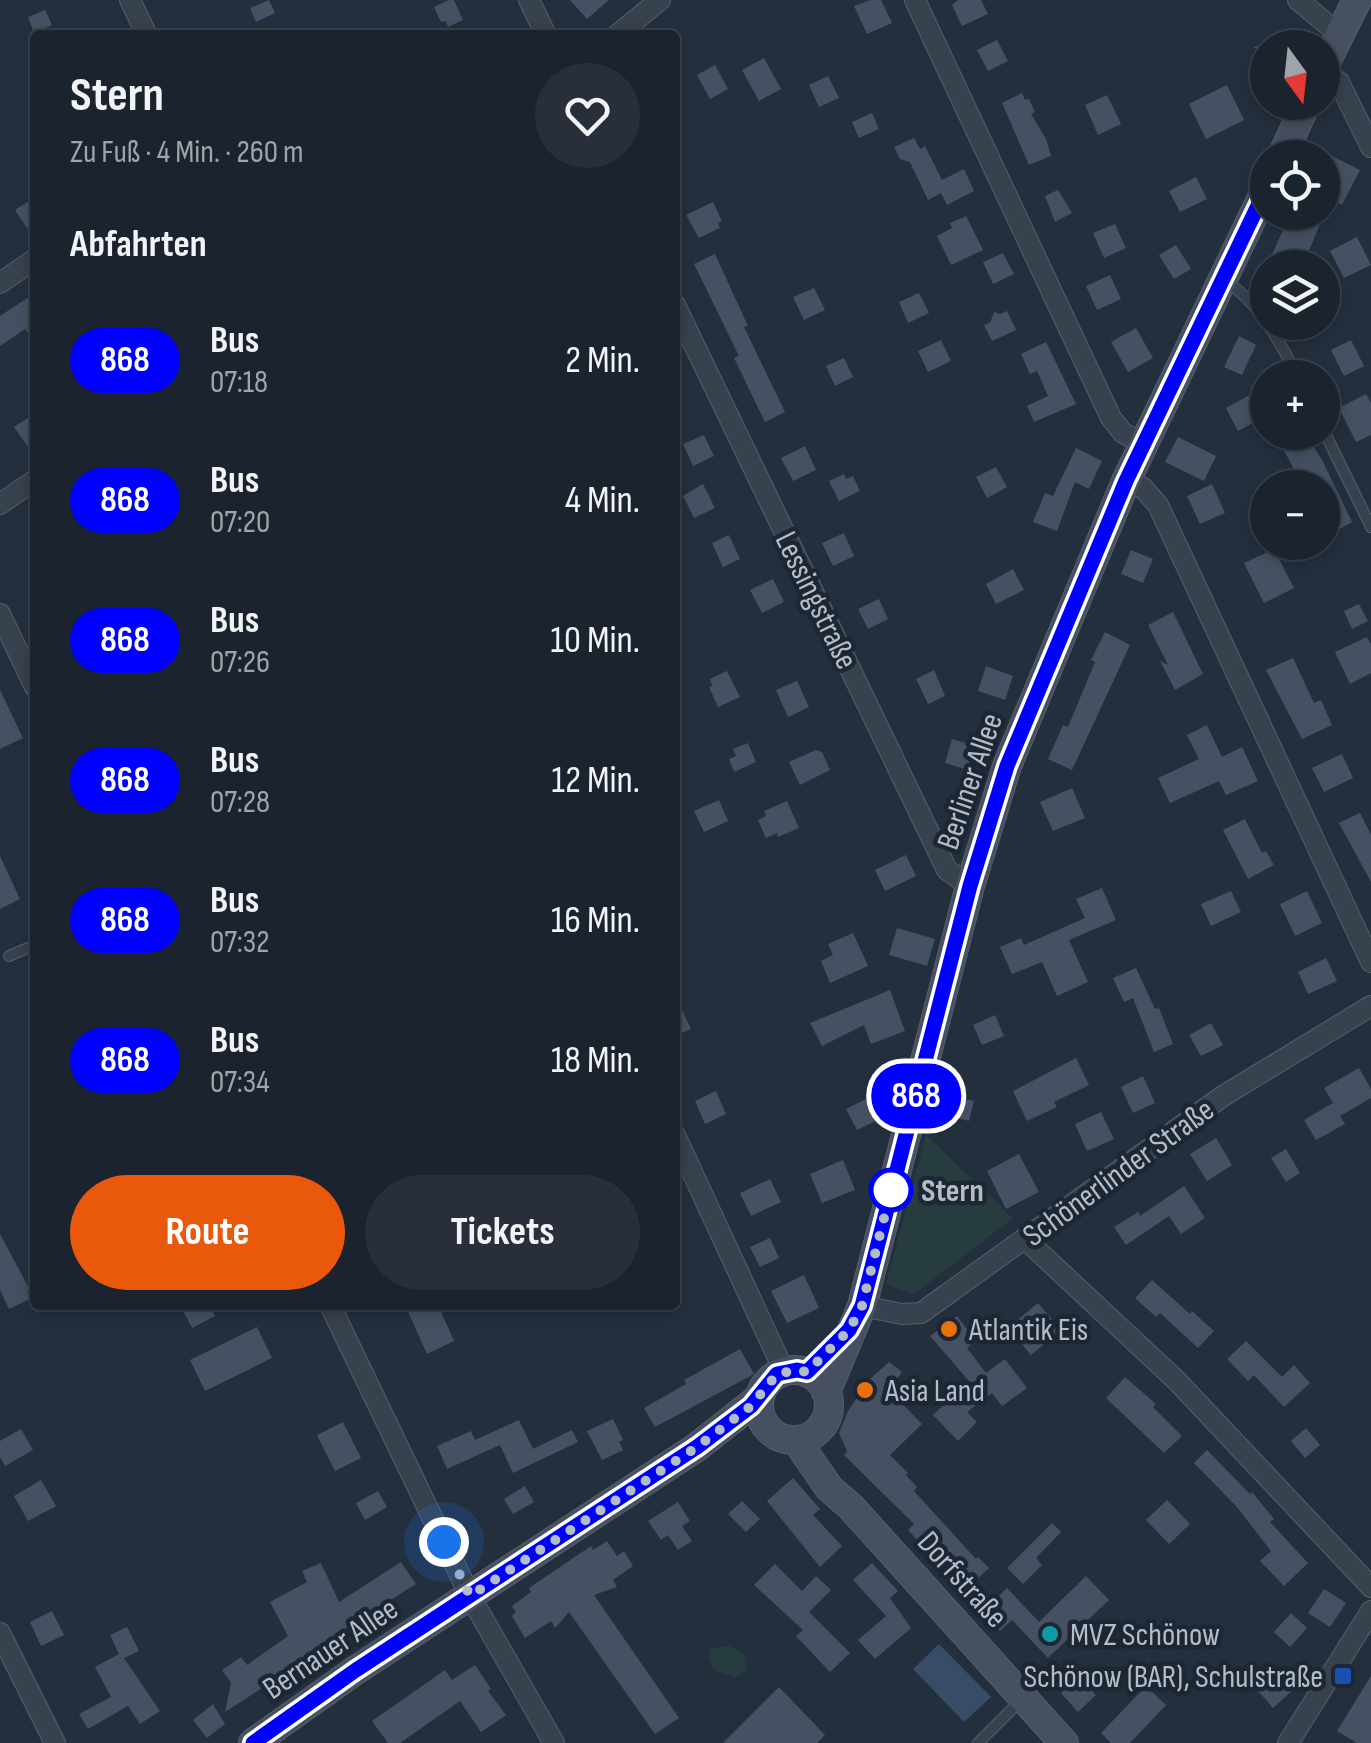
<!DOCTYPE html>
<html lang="de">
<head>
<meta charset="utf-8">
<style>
  :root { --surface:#1b232e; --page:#282f3a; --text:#f1f3f6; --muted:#a0a4aa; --line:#39404a; --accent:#ea580c }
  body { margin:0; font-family:"Sofia Sans Condensed",sans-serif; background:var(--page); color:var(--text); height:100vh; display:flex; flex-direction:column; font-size:38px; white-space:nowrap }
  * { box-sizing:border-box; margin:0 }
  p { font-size:32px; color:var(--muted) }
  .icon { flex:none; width:55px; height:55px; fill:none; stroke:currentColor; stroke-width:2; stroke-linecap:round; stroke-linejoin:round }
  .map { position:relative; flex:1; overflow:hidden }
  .panel { position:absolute; left:30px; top:30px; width:650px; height:1280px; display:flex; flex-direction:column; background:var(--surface); border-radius:10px; box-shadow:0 5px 15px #0003,0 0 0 2px var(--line) }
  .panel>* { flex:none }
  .badge { padding:0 20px; border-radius:32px; font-size:35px; line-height:65px }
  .needle { width:65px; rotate:165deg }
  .buttons { position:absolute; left:1250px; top:30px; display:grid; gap:20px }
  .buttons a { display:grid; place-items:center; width:90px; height:90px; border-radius:50%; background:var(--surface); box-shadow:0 5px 15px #0003,0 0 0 2px var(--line); font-size:50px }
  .you { position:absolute; width:50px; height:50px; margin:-25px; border:8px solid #fff; border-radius:50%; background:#1a73e8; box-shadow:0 0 0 15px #1a73e833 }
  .map>.badge { position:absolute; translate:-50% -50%; box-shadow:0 0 0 5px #fff }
  h2 { padding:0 40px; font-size:38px; line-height:90px }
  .round { display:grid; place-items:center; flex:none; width:105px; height:105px; border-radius:52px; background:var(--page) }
  .overview { display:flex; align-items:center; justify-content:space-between; height:170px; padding:0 40px }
  h1 { font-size:48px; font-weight:700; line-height:75px }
  .cta { display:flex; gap:20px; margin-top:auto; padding:20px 40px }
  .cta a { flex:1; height:115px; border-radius:60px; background:var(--accent); color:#fff; font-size:40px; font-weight:700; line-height:115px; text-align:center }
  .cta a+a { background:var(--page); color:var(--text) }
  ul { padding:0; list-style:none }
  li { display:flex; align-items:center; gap:30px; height:140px; padding:0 40px }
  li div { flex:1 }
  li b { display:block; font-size:38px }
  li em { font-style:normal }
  li .badge { min-width:110px; font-weight:700; text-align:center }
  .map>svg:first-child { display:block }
</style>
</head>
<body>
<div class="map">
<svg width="1371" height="1743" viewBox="0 0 1371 1743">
  <rect width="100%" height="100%" fill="#242f3e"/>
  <path fill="#263c3f" d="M926,1135l87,83 -100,77 -27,-11z
    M730,1646l14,9 4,15 -13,8 -21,-8 -6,-12 3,-10z"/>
  <path fill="#394c67" d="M939,1644l52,53 -27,25 -51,-53z"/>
  <path fill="#455162" d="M269,0l6,13 -19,9 -6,-14z
    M449,0h5l9,20 -15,7 -2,-6 -5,1 -7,-15z
    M570,0h39l-22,19z
    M871,0h10l11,23 -25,11 -13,-28z
    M958,0h23l7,14 -26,12 -10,-21z
    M45,10l7,15 -18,8 -6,-16z
    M1289,30l11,18h-47z
    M997,40l11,21 -20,10 -11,-21z
    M764,58l17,31 -22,12 -17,-31z
    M715,65l13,24 -18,10 -13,-24z
    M828,76l11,22 -20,9 -10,-22z
    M1227,85l17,35 -38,19 -17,-35z
    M1022,93l3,7 4,-1 6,13 -4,2 15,25 5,17 -22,9 -27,-62z
    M1107,95l14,29 -23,11 -13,-30z
    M872,113l7,16 -20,9 -7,-16z
    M914,138l6,11 5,-3 17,34 22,-11 10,22 -27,14 -6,-12 -13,7 -18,-38 -10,-3 -6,-12z
    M1322,151l38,19 -18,35 -20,-10z
    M1196,177l11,22 -27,13 -11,-21z
    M1058,190l14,23 -17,9 -10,-26z
    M35,197v43l-20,-30z
    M713,202l9,19 -4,2 2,5 -21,10 -13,-23z
    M1291,212h34l-23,56h-36z
    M966,216l17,34 -32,15 -14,-29 15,-8 -2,-5z
    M1115,224l11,24 -22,10 -11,-25z
    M1357,237l14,28 -27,13 -14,-27z
    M1176,245l15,24 -17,10 -15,-24z
    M1003,253l11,21 -21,10 -10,-22z
    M715,254l33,72 -4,1 41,85 -20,10 -31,-64 5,-2 -45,-92z
    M1110,275l11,24 -24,11 -11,-24z
    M814,288l11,22 -21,10 -11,-23z
    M35,293v50l-10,-14 -25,17v-30z
    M919,293l10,20 -21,10 -9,-21z
    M1007,311l9,19 -24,11 -8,-16 6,-2 4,-11 6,2z
    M1136,328l17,30 -25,14 -17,-30z
    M1239,336l17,9 -14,30 -18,-8z
    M941,340l10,21 -23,11 -10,-21z
    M1351,340l13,26 -20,10 -13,-26z
    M1046,342l30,62 -42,18 -7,-16 21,-10 -11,-25 -7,3 -9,-20z
    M844,358l9,19 -18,9 -9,-20z
    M1255,392l13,23 -30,16 -12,-23z
    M1366,394l5,9v32l-15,7 -17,-34z
    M35,413v44l-21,-30z
    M1274,432h30l18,28 30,62 -19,11 -11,-19v-26h-52l26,-15z
    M704,435l10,21 -21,10 -10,-22z
    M1178,437l38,19 -12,25 -39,-19z
    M805,446l11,24 -23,11 -12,-23z
    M1076,448l26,13 -13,28 -14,-7 -18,49 -24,-9 12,-29 8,3z
    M996,467l11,20 -20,11 -11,-21z
    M844,474l2,5 7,-3 7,15 -21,10 -10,-20z
    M703,484l12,24 -21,10 -11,-22z
    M1212,484l13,29 -25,11 -13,-28z
    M844,533l10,23 -21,10 -11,-23z
    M729,535l11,24 -17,8 -11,-24z
    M1274,549l20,39 -30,15 -20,-40z
    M1131,550l22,9 -10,24 -22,-9z
    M1013,569l11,21 -28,14 -10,-20z
    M773,579l11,23 -22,11 -12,-23z
    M879,599l9,20 -20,10 -10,-20z
    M1359,604l9,17 -16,8 -8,-18z
    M1173,612l30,62 -28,16 -15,-29 8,4 -20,-40z
    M1105,632l25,13 -58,125 -24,-11 15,-34 5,2 27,-65 -4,-2z
    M1367,637l4,7v29l-21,11 -15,-32z
    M1293,658l21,45 7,-3 11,25 -30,14 -36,-69z
    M986,666l27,10 -8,24 -27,-9z
    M934,670l11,26 -17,8 -12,-25z
    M727,671l13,26 -22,10 -9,-20 3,-1 -2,-7z
    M797,681l12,26 -21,10 -12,-27z
    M0,690l23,48 -23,11z
    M1207,725l15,32 20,-10 16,34 -32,14 -7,-14 -49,22 -12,-25 41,-19 -12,-24z
    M952,739l23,7 -7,24 -23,-7z
    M748,743l8,19 -22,10 -5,-13 7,-3 -3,-7z
    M816,750l6,2 8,18 -30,15 -11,-23z
    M1342,754l11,24 -29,14 -12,-24z
    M1072,788l13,30 -32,13 -13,-29z
    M719,800l9,21 -24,11 -10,-21z
    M787,801l12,27 -21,9 -1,-4 -11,5 -8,-18 8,-4 -2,-5z
    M1360,813l11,22v47l-32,-59z
    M1245,819l17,34 4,-2 8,14 -26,14 -25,-49z
    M906,855l10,21 -31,15 -10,-21z
    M0,856l20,43 -20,10z
    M1102,888l14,32 -47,20 19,42 -31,14 -15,-34 -30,12 -12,-27 21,-9 3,7 61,-27 -9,-19z
    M1231,891l10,21 -30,14 -10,-22z
    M1307,891l15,32 -27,13 -15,-32z
    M897,928l38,11 -8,27 -38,-11z
    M853,933l15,33 -38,17 -9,-22 12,-6 -5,-11z
    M1326,958l11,23 -29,13 -10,-22z
    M1136,968l19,41 4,-1 14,36 -19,8 -21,-54 -9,4 -11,-24z
    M890,990l15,41 -34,13 -7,-19 -42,21 -12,-23z
    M675,995l16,34 -16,7z
    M995,1015l9,21 -22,9 -9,-20z
    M1211,1023l12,22 -22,11 -12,-21z
    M1076,1058l13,27 -35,17 3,5 -30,14 -14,-30z
    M1359,1068l12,21v9l-31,18 5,8 -29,16 -12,-20 29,-17 -9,-15z
    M1143,1076l12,27 -22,10 -12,-26z
    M716,1091l10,23 -21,10 -10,-23z
    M951,1095l23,6 -5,20 -23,-6z
    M870,1097l10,22 -23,11 -11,-21z
    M1101,1112l13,27 -27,12 -12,-27z
    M1216,1138l16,27 -25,16 -17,-27z
    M1286,1149l14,24 -14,9 -15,-24z
    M1019,1154l20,38 -33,17 -19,-38z
    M843,1160l12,30 -33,13 -12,-29z
    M770,1179l11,23 -30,14 -11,-23z
    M1184,1186l21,32 -24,16 -12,-18 -43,29 -12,-18 24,-15 2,4z
    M0,1234l30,56 -3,1 3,8 -21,10 -9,-19z
    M770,1238l9,20 -19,9 -10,-20z
    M804,1275l15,33 -32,15 -16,-32z
    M1152,1280l38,34 2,-3 22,20 -16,17 -38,-35 -4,4 -21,-19z
    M1038,1303l23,27 -30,25 -23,-27z
    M180,1305h29l6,11 -23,12z
    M405,1305h33l16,36 -27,13z
    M957,1316l19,25 -9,7 19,25 19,-14 22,29 -25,18 -10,-13 -25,19 10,10 -19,19 -25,-26 36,-34 -39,-45z
    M257,1327l15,31 -67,33 -15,-31z
    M1246,1341l36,36 12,-12 16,18 -26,24 -30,-32 -6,6 -21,-22z
    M740,1349l14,25 -99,53 -11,-19 42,-24 -2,-4z
    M889,1362l13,10 -13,18 33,34 -32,31 18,18 -2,2 11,12 -3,4 62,68 2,-2 11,11 -25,23 -56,-61 6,-6 -70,-69 3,-4 -8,-18 9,-22 21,-31z
    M1125,1377l31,27 -3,3 29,29 -18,17 -58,-55z
    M613,1419l10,21 -4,2 4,8 -21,10 -15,-29z
    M519,1420l14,29 39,-19 6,12 -65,31 -13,-28 -53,24 -10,-23 34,-15 4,9z
    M343,1422l18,36 -26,13 -18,-36z
    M1306,1428l14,17 -15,13 -14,-17z
    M21,1429l12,21 -28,16 -5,-9v-16z
    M1207,1450l43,44 2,-2 22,27 -4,3 38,41 -24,23 -24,-25 11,-10 -35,-45 -42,-43z
    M793,1478l27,31 -7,6 29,31 -22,21 -53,-66z
    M41,1480l15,26 -28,15 -14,-25z
    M525,1486l9,16 -21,12 -9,-15z
    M378,1491l9,16 -22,13 -9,-17z
    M1167,1500l23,24 -21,20 -23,-24z
    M742,1501l18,18 -14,13 -18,-18z
    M678,1502l12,19 -8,5 10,15 -14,9 -10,-15 -7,5 -13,-19z
    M1052,1523l9,9 -25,26 6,7 -19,19 -16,-16z
    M607,1541l10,15 7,-5 9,15 -20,14 4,7 -23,8 85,123 -24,16 -86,-122 -14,16 -4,-7 -26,17 -13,-22 4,-4 -4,-6 19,-14 -2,-4 62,-42 2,4z
    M401,1562l15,22 -78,49 3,4 -116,75 6,-29 -9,-13 19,-13 6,8 41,-29 -18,-34 37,-20 -5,-11 19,-8 18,39z
    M872,1563l26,28 -8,7 21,30 -36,31 -17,-19 28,-24 -33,-36z
    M775,1564l27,27 14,-15 15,14 -22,22 41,41 -20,19 -34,-36 7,-6 -49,-45z
    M1086,1576l23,24 -61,58 -36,-38 -12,11 -18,-19 25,-24 32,34z
    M1324,1589l22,14 -16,24 -22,-14z
    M52,1611l12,24 -23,11 -11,-24z
    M1291,1613l16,15 -17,19 -16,-15z
    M127,1627l12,24 -15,7 36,53 -20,13 -12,-18 -40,23 -9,-15 32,-17 -16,-30 24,-13 -9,-19z
    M475,1665l16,24 -3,2 18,24 -25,17 -21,-31 -60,42h-12l-16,-22 73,-51 7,10z
    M1286,1675v8l7,7 -20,18 -15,-17 16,-15z
    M1079,1676l17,19 -18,17 -17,-19z
    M1371,1676v67h-14l-20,-12z
    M1146,1686l20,19 -36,38h-19l-10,-10z
    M779,1687l46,48 -8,8h-94z
    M213,1704l12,20 -18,14 -14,-18z"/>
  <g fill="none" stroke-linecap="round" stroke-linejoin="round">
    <g stroke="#565f6c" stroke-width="12">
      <path id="lane" d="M1223,280c34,18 58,65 76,98
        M1322,427l49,100
        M9,956l26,-11
        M978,1743l45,-45"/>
    </g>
    <g stroke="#565f6c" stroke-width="22">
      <path id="street" d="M130,0l17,35
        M529,0l17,35
        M915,0l196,418 12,15 21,11
        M1298,0l42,35
        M617,35l43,-35
        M1322,74l17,8 32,65
        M0,283l35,-24
        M675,305l272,565 23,16
        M1126,481l17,7 15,17 213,457
        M0,504l35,-24
        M0,614l35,73
        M675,1135l109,236
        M1025,1239l151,141 195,207
        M330,1305l140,291 84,147
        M862,1306l40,8 19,-1 302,-217 148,-90
        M0,1633l55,110
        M1288,1743l83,-132"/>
    </g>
    <g stroke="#565f6c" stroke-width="30">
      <path id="secondary" d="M1322,70l35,-70
        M1281,158l26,-56
        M759 1405a35 35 0 1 1 70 0a35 35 0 1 1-70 0Z
        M826,1392l36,-86 108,-420 37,-120 119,-285 142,-296
        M796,1440l33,48 22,19 213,236
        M253,1743l103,-73 341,-223 62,-49"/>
    </g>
    <use href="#lane" stroke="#38414e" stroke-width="10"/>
    <use href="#street" stroke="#38414e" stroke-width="20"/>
    <use href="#secondary" stroke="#465061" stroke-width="28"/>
  </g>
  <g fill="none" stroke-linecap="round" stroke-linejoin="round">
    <g stroke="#fff" stroke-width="22">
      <path id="line" d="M253,1743l103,-73 341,-223 54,-41 26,-32 20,-4 10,2 42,-42 13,-24 108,-420 37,-120 119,-285 142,-296"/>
    </g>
    <use href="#line" stroke="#00f" stroke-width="15"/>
    <path stroke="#b4bcc9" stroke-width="10" stroke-dasharray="0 18" d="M444,1542l26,54 227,-149 54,-41 26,-32 20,-4 10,2 42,-42 13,-24 29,-116"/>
  </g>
  <circle fill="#fff" stroke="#00f" stroke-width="5" cx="891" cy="1190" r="20"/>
  <g fill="#e8710a" stroke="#1d2633" stroke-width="4">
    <circle cx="949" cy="1329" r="10"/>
    <circle cx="865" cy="1390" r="10"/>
  </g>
  <circle fill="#0f9aa8" stroke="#1d2633" stroke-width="4" cx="1050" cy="1634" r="10"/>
  <rect fill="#1a4fb4" stroke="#1d2633" stroke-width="4" x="1333" y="1666" width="20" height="20" rx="5"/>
  <g text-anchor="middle" stroke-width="9" stroke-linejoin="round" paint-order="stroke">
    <g font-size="32" fill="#b4bcc9" stroke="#1d2633">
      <text transform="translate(817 600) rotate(64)" y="11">Lessingstraße</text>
      <text transform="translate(969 781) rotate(-71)" y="11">Berliner Allee</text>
      <text transform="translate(1118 1172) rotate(-36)" y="11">Schönerlinder Straße</text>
      <text transform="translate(963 1579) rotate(48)" y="11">Dorfstraße</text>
      <text transform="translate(330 1648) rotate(-34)" y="11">Bernauer Allee</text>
    </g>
    <g font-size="32" font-weight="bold" fill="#b4bcc9" stroke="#1d2633" text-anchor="start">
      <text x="921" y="1201">Stern</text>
    </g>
    <g font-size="32" fill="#b4bcc9" stroke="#1d2633" text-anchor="start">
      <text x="969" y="1340">Atlantik Eis</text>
      <text x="885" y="1401">Asia Land</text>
      <text x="1070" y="1645">MVZ Schönow</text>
      <text x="1323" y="1687" text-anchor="end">Schönow (BAR), Schulstraße</text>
    </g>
  </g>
</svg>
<div class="buttons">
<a><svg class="needle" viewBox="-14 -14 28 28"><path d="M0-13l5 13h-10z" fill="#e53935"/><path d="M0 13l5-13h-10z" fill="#a0a4aa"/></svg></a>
<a><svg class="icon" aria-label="locate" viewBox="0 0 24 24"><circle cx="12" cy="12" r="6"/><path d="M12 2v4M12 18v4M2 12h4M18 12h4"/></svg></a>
<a><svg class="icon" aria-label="layers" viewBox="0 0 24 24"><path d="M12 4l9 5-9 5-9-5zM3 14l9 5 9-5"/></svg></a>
<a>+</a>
<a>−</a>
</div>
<div class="you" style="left:444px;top:1542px"></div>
<b class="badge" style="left:916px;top:1096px;background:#00f;color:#fff">868</b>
<section class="panel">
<div class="overview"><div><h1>Stern</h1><p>Zu Fuß · 4 Min. · 260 m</p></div><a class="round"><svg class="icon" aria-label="heart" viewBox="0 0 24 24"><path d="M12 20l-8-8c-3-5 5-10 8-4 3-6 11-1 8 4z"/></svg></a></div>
<h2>Abfahrten</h2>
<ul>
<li><span class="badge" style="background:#00f;color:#fff">868</span><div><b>Bus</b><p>07:18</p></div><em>2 Min.</em></li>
<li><span class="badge" style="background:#00f;color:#fff">868</span><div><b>Bus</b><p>07:20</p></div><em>4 Min.</em></li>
<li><span class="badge" style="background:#00f;color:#fff">868</span><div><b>Bus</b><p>07:26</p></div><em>10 Min.</em></li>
<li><span class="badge" style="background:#00f;color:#fff">868</span><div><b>Bus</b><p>07:28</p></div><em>12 Min.</em></li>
<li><span class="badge" style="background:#00f;color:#fff">868</span><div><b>Bus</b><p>07:32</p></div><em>16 Min.</em></li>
<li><span class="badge" style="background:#00f;color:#fff">868</span><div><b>Bus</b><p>07:34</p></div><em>18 Min.</em></li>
</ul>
<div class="cta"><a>Route</a><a>Tickets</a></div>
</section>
</div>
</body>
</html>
